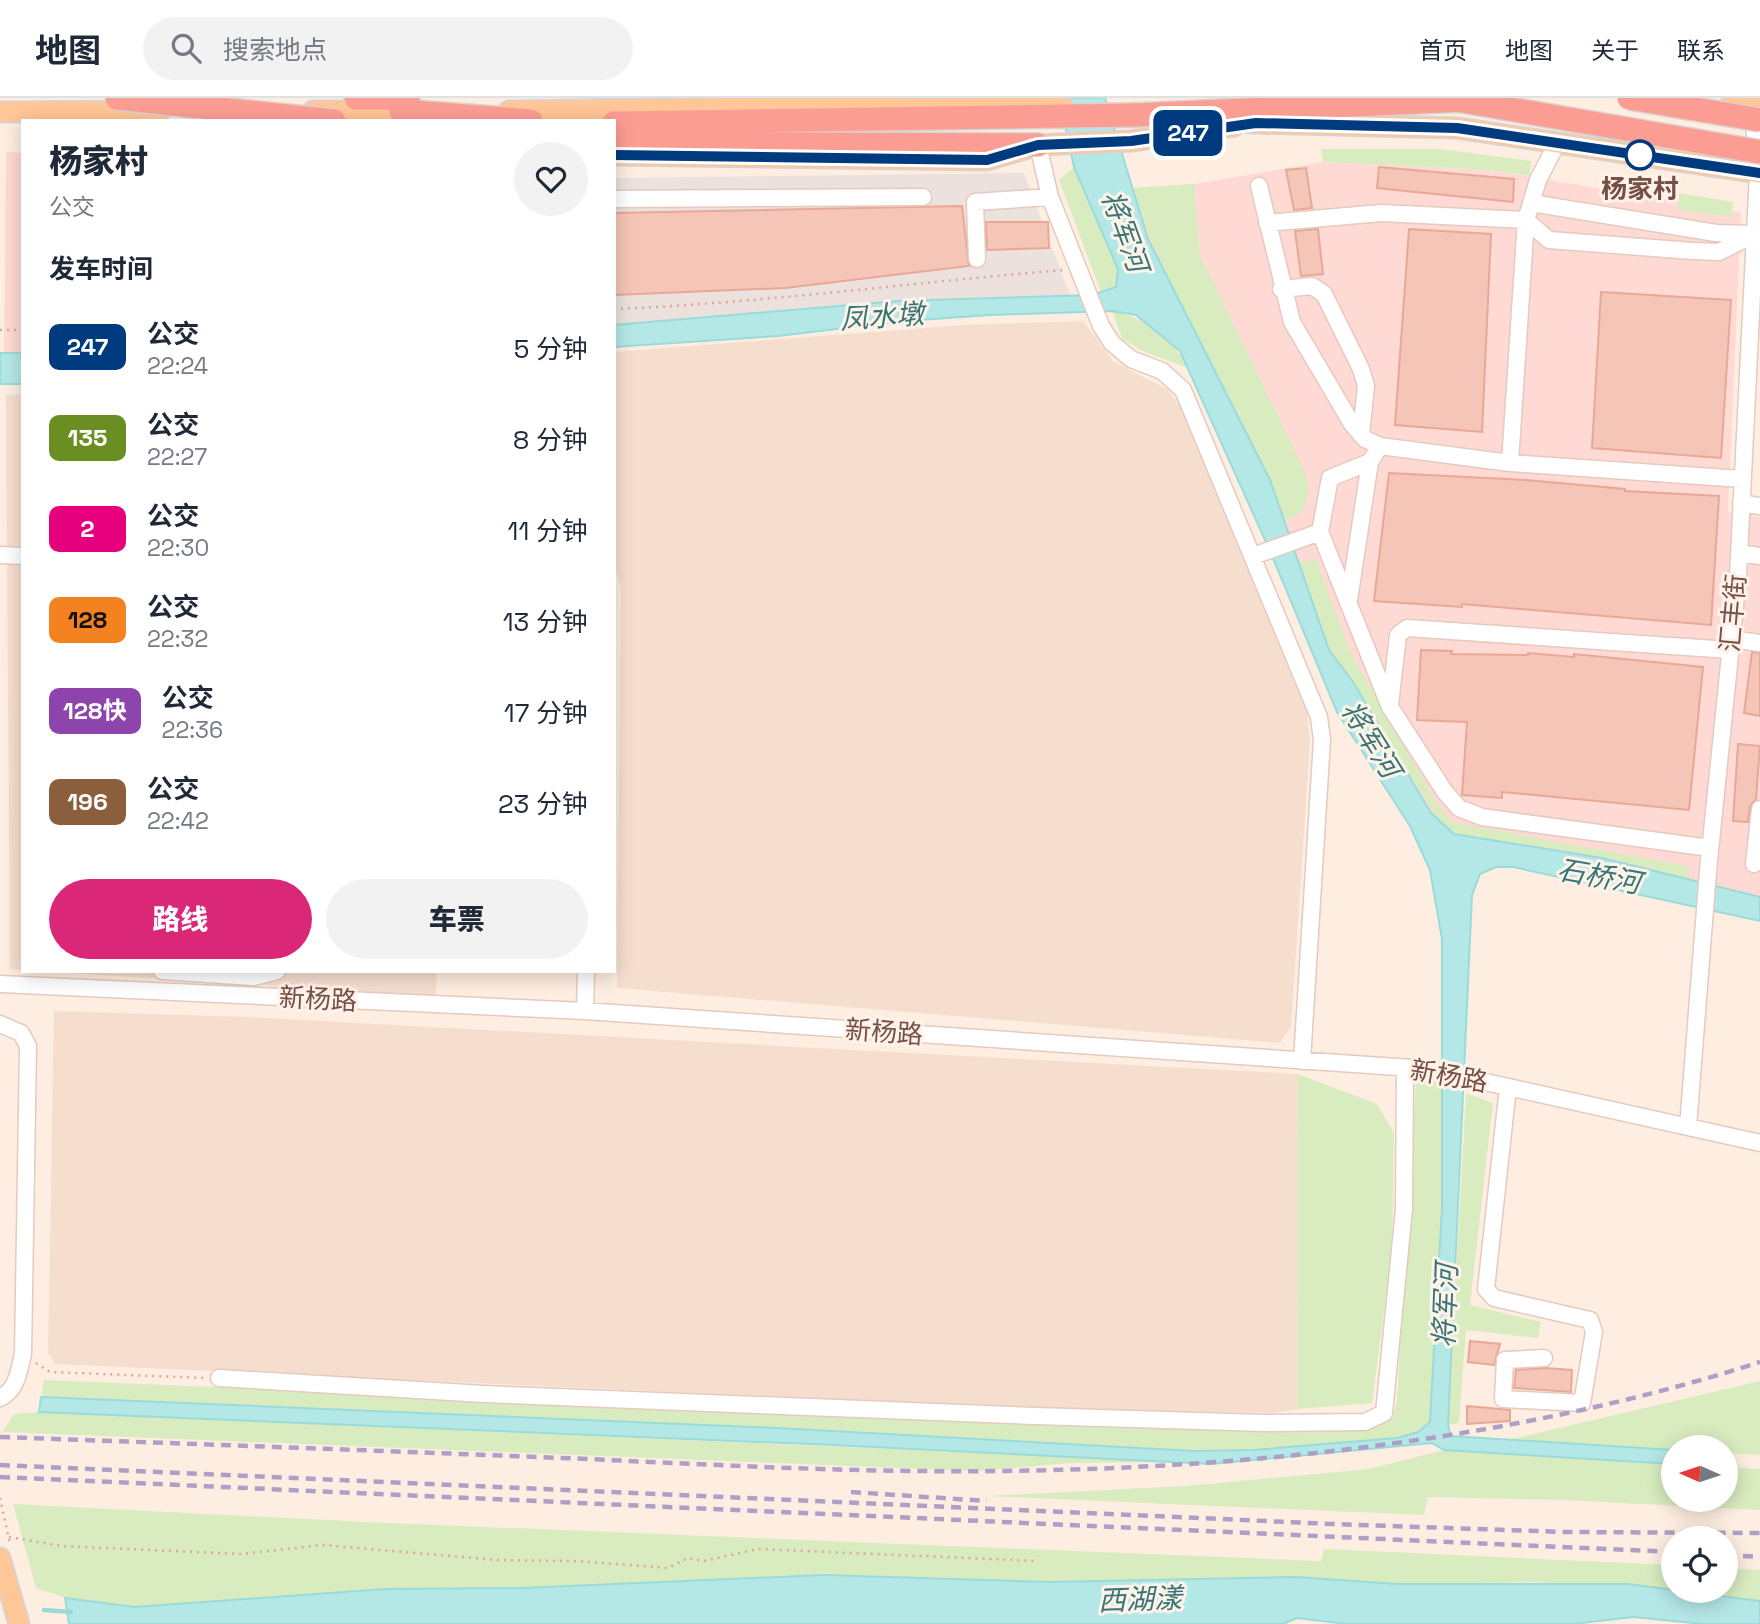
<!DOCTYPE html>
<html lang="zh">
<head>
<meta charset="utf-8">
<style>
  :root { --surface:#fff; --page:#f2f2f3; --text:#1f2937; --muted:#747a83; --line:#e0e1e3; --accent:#db2777 }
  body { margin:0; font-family:"Space Grotesk","Noto Sans SC",sans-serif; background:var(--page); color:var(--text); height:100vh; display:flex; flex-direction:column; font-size:26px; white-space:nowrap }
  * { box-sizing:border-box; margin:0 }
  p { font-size:23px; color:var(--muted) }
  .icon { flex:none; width:38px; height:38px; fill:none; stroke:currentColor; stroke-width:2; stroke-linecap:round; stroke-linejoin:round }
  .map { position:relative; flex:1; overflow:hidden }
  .sheet { position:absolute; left:21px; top:21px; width:595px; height:854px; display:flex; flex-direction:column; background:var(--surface); border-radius:0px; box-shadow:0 4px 18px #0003 }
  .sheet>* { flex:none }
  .badge { padding:0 14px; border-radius:10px; font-size:24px; line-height:46px }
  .needle { width:46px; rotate:273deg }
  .controls { position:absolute; left:1661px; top:1337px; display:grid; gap:14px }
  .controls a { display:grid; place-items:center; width:77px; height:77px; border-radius:50%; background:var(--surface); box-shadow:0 4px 18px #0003; font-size:35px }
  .map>.badge { position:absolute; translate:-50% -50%; box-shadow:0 0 0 4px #fff }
  h2 { padding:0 28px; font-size:26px; line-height:63px }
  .round { display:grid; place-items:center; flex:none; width:74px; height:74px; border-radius:37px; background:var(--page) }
  .summary { display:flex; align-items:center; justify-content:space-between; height:119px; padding:0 28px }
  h1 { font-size:33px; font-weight:800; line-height:52px }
  .action { display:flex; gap:14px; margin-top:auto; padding:14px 28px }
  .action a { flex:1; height:80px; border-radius:42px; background:var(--accent); color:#fff; font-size:28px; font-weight:800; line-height:80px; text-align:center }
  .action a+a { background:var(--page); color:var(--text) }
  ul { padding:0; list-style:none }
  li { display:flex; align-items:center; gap:21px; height:91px; padding:0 28px }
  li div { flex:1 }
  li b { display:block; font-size:26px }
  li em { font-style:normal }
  li .badge { min-width:77px; font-weight:700; text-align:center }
  header { display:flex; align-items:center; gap:42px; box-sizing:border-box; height:98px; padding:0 35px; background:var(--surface); border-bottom:2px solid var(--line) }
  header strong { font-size:33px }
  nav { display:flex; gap:38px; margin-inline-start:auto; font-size:24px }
  .search { width:490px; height:63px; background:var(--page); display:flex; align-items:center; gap:18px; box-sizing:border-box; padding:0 24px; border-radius:38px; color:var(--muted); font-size:26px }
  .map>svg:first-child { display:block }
</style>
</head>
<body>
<header>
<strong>地图</strong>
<div class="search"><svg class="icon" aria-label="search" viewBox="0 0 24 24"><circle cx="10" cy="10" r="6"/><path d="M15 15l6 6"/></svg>搜索地点</div>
<nav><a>首页</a><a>地图</a><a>关于</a><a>联系</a></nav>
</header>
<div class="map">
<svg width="1760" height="1526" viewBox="0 0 1760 1526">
  <rect width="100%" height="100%" fill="#feeee1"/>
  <path fill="#f6decf" d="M1083,223l30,40 55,29 11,15 128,308 3,29 -19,285 -11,16 -663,-55 4,-400 -7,-27v-209l347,-27z
    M23,296v576l-13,-1 -4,-574z
    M37,873h400l-1,25z
    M54,913l195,6 1049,57 -1,335 -22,4 -266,-6 -954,-43 -7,-11z"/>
  <path fill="#ffd9d4" d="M6,54l17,1v200h-19z
    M1323,64l167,8 251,42 -13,300 32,5v380l-307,-63 -22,-21 -111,-192 -50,-141 -60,-125 -47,-84 -15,-32 -16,-51 62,-4z"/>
  <path fill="#ece1dd" d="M1024,75l46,122 -172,6 -284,24v-147z"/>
  <path fill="#d9ecbf" d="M1321,51h119l91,12 -1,15 -40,-6 -167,-8z
    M1074,69l44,102 -2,17 -15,6 -42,-112z
    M1194,86l6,71 106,219 3,19 -7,19 -17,9c-41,-116 -116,-216 -153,-333z
    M1679,95l54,9 -1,15 -54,-7z
    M1112,213c33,6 61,27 76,57l-48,-18 -18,-12z
    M1316,461l36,97 86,149 14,17 236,44 1,13 -87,-21 -149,-24 -12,-11 -112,-173 -30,-87z
    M1298,976l79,30 17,29 -2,118 -20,152 -75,6z
    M1416,981l26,2c0,114 -2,227 -12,341l-12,10 -21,6 -144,12 -59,1 -1153,-54 3,-17 1229,51 104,-4 16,-10 4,-17z
    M1466,995l27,10 -23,202 71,17 -3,16 -72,-8 -7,93 -11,2z
    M1760,1283v74l-34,-2v-6h-53v3l-165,-10z
    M39,1314l1147,50 -115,1 -94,8 -974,-39 11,-18z
    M1444,1352l229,14v36h53v-33l34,2v41l-197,-10 -135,-3 -4,18 -439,-19 201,-10 183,-17z
    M13,1406l352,18 956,39 3,-12 349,16v23l-138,-6 -139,2 -100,-7 -245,5 -228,-7 -300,13 -138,1 -251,18 -68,-9 -30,-10z
    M1726,1470l34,2v31l-61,-10h27z"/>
  <path fill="#b4e8e7" stroke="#9adbda" stroke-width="2" d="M1059,0h46l43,141 122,241 59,170 24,32 78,131 23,21 148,24 158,39v24l-247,-54h-17l-16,7 -8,21 -24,530 3,11 222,14v14l-229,-14 -12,-7 -221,21 -379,-19 -793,-33 2,-15 736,31 417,23 59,-1 144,-12 21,-6 12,-10 12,-214v-269l-12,-69 -20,-44 -73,-114 -67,-161 -90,-200 -44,-36 -24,-4 -122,4 -85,6 -127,15 -164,11v-22l284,-24 194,-6 24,-8 2,-18 -44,-102z
    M0,255h23v31h-23z
    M823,1477l228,7 245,-5 100,7h232l132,17v23h-57l-70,-7 -60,7h-227l-49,-6 -14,6h-1214l-4,-26 69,9 251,-18 138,-1z"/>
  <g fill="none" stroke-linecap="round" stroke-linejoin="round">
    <path stroke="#9adbda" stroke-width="4.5" d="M44,1512l27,2"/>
  </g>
  <path fill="#f5c5b7" stroke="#e8a896" stroke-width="2" d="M1379,69l135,12 -1,23 -136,-14z
    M1306,70l6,40 -18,2 -8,-40z
    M962,108l7,60 -184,22 -171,7v-82z
    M986,124h62l1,26 -62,2z
    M1318,131l5,45 -22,2 -6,-45z
    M1409,131l82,5 -9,198 -87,-7z
    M1601,194l130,8 -10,158 -129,-10z
    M1389,375l137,7 99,9v2l94,5 -8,129 -249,-21v3l-88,-6z
    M1421,552l31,1 -1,3 77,1v-2l46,4v-3l129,13 -14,143 -187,-18v6l-40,-3 5,-73 -50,-2z
    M1752,554l8,1v63l-16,-3z
    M1738,646l22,2 -4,53 -6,8 -2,15 -15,-1z
    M1470,1243l30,3 -6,21 -26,-3z
    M1546,1270l26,2 -1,22 -57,-4 2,-18z
    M1467,1308l43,4v11l-43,3z"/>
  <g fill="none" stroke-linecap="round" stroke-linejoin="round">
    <g stroke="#e4cabf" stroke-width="19">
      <path id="minor" d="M1038,47l12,52 51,129 11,17 19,16 31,12 21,19 136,327 3,23 -20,321
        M1259,88l33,136 60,102 13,15 15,7 130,17 232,16
        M614,101l309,-2
        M1531,105l185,30 36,1
        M1267,125l114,-10 145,7 23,20 144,11 26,1 36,-18
        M977,161l-2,-57 75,-5
        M1281,191l31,-3 12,8 37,75 5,17 -5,49
        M1380,348l-10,16 -40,16 -10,54 70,175 55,85 14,16 23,9 228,31
        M1510,365l16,-243 12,-40 19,-37
        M1741,405l19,3
        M1739,455l21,3
        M0,457l23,1
        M1253,458l67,-24
        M1349,502l21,-138
        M1731,541l29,4
        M1390,607l8,-70 9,-7 323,22
        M1754,766l6,-55
        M162,873l92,6 23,-6
        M0,886l585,27 842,58 333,74
        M585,913l1,-40
        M0,926l21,9 7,13 -5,308c-4,17 -6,36 -23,44
        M1508,989l-22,202 8,9 96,22 4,12 -12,71 -79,-4 2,-39 39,-2
        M1688,1029l20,-256 30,-295 20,-403 -5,-62
        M219,1280l265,16 550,22 231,7 100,-1 19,-9 20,-204 1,-141"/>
    </g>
    <g stroke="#dbd1cf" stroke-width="23">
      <path id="major" d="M1732,0l28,5
        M313,13h103
        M509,13l509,-8 45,4
        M0,14l160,-1
        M1215,21l41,4 201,5 303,45
        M614,57l373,5 51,-15 93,-4 103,-15
        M0,1460l19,66"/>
    </g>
    <g stroke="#dbd1cf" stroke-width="26">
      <path id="highway" d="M356,0h52
        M401,13l130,10
        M614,25l522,-8
        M614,45l424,2"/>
    </g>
    <path stroke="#daa89a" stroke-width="2.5" stroke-dasharray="2 5" stroke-linecap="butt" d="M614,211c151,-6 300,-27 450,-39
      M0,232h23
      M36,1265l14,9 155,6
      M0,1400l10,46
      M9,1439l52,9 180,8 82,-9 174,15 79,1 92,7 20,-10 16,3 54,-12 279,12"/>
    <use href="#minor" stroke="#fff" stroke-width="16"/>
    <use href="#major" stroke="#ffc697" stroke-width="19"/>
    <use href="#highway" stroke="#fc9d93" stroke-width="23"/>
    <path stroke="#ae9fc7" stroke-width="4.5" stroke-dasharray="10 7" stroke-linecap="butt" d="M0,1339c196,7 391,14 587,22 110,5 219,11 329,12 280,3 577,-23 844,-109
      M0,1367l1333,59 233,8 194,1
      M0,1379l1673,75
      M851,1394l136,9
      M1726,1457l34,2"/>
    <g stroke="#dbd1cf" stroke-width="26" stroke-linecap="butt">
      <path id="highway-bridge" d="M117,0l217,23
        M1629,0l131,22
        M1451,1l309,53
        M1136,17l327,-15"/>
    </g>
    <use href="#highway-bridge" stroke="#fc9d93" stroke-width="23"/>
  </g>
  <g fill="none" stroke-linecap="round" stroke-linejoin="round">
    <g stroke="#fff" stroke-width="16">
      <path id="line" d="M614,57l373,5 51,-15 93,-4 125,-18 201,5 303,45"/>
    </g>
    <use href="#line" stroke="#003b80" stroke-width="10"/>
  </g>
  <circle fill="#fff" stroke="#003b80" stroke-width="3.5" cx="1640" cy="57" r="14"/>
  <g text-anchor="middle" stroke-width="6" stroke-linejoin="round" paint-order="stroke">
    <g font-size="26" font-weight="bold" fill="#764f46" stroke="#fff2e9">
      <text x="1640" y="100">杨家村</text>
    </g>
    <g font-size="26" fill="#764f46" stroke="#fff2e9">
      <text transform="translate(1733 515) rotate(-85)" y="9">汇丰街</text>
      <text transform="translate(318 901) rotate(3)" y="9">新杨路</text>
      <text transform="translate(884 934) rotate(4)" y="9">新杨路</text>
      <text transform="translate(1449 978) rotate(10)" y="9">新杨路</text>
    </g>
    <g font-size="28" font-style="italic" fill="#367676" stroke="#fff2e9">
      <text transform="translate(1125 133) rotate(70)" y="10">将军河</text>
      <text transform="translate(882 218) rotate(-4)" y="10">凤水墩</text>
      <text transform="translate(1371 641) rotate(58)" y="10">将军河</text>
      <text transform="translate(1599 778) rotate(10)" y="10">石桥河</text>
      <text transform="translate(1445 1208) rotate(-88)" y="10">将军河</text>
      <text transform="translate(1140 1501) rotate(-2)" y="10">西湖漾</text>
    </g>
  </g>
</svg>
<div class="controls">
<a><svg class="needle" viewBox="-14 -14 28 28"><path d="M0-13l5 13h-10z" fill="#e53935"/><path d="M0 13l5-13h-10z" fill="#747a83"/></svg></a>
<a><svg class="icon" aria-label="locate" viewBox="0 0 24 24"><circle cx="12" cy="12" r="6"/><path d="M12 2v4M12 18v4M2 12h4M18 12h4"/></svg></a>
</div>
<b class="badge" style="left:1188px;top:35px;background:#003b80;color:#fff">247</b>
<section class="sheet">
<div class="summary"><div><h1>杨家村</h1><p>公交</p></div><a class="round"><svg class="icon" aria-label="heart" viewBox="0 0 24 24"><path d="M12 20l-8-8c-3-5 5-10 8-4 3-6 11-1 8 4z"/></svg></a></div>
<h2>发车时间</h2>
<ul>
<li><span class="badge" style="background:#003b80;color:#fff">247</span><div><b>公交</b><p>22:24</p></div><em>5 分钟</em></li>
<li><span class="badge" style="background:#6b8e23;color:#fff">135</span><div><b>公交</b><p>22:27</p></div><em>8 分钟</em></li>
<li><span class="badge" style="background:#e6007e;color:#fff">2</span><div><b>公交</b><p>22:30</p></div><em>11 分钟</em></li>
<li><span class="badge" style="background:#f58220;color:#111">128</span><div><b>公交</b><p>22:32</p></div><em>13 分钟</em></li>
<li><span class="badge" style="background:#8e44ad;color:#fff">128快</span><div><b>公交</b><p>22:36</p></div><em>17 分钟</em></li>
<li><span class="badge" style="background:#8b5e3c;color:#fff">196</span><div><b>公交</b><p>22:42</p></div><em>23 分钟</em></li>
</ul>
<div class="action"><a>路线</a><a>车票</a></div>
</section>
</div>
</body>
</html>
